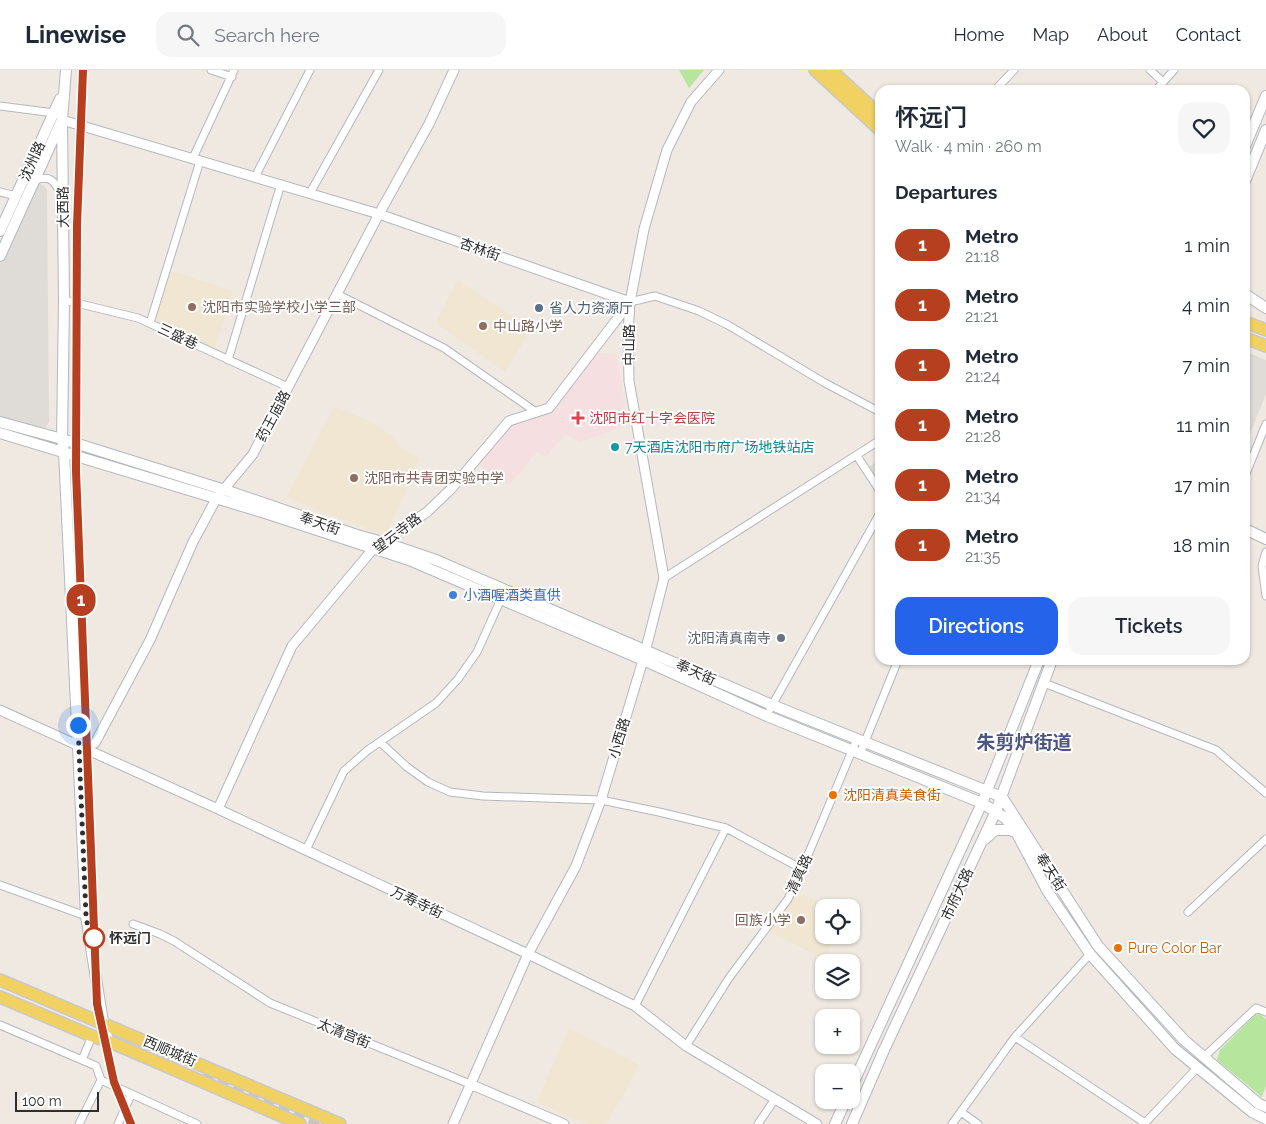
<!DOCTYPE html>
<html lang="en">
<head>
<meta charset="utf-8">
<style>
  :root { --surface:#fff; --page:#f6f6f7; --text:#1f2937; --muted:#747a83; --line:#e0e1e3; --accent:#2563eb }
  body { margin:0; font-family:Raleway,"Noto Sans SC",sans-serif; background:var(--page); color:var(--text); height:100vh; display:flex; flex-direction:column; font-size:19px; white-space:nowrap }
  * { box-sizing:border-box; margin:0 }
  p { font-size:16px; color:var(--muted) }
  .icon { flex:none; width:28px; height:28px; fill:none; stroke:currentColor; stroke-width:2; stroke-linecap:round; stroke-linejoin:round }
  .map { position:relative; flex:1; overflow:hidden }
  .sheet { position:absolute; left:875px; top:15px; width:375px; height:580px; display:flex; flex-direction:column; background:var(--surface); border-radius:15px; box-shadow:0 1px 4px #0004 }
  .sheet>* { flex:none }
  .badge { padding:0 10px; border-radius:16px; font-size:18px; line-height:32px }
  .controls { position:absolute; left:815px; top:829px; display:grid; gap:10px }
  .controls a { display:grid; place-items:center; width:45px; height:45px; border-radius:10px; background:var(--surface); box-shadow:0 1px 4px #0004; font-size:25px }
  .scale { position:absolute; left:15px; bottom:12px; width:84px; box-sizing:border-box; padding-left:5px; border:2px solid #2e2e2e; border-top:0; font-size:14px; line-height:18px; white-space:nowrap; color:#2e2e2e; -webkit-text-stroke:4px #fff; paint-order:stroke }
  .you { position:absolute; width:25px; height:25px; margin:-12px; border:4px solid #fff; border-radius:50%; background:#1a73e8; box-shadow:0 0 0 8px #1a73e833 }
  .map>.badge { position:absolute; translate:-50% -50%; box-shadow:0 0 0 2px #fff }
  h2 { padding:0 20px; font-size:19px; line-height:45px }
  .round { display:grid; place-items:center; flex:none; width:52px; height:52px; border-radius:15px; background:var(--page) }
  .overview { display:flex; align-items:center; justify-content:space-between; height:85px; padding:0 20px }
  h1 { font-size:24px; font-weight:600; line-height:38px }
  .action { display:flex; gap:10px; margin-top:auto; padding:10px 20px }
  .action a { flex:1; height:58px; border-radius:15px; background:var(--accent); color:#fff; font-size:20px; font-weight:600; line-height:58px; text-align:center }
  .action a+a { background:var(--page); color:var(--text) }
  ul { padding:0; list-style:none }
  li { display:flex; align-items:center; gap:15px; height:60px; padding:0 20px }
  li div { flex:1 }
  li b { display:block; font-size:19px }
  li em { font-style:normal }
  li .badge { min-width:55px; font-weight:700; text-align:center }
  header { display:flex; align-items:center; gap:30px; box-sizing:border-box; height:70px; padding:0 25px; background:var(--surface); border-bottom:1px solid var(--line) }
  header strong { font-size:24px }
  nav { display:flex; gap:28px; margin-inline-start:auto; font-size:18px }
  .search { width:350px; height:45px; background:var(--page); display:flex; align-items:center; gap:12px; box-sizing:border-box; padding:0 18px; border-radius:15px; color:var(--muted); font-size:19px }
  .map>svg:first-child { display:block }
</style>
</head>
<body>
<header>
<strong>Linewise</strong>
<div class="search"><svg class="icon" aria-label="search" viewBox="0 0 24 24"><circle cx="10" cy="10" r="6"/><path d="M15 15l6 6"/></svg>Search here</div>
<nav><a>Home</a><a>Map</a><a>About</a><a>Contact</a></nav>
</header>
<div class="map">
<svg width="1266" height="1054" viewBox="0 0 1266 1054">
  <rect width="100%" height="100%" fill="#efe9e1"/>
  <path fill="#f0e6d1" d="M168,200l65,21 -19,60 -63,-28z
    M458,210l73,49 -26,43 -69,-49z
    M334,337l33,13 25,15 10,14 18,9 -32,73 -10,2 -92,-36z
    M797,822l33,15 -6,1v27h13l-13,25 -27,-15 -28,-13z
    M569,958l70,37 -32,59h-21l-49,-22z"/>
  <path fill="#f5dfe0" d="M595,283l21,1 13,71 -49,17 -15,-8 -19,23 -9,-5 -28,33 -31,-21 33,-41 35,-11z"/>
  <path fill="#b6e59e" d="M679,0h25l-15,18z
    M1259,944l7,5v67l-4,11 -45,-37 3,-10 35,-35z"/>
  <path fill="#dfdcd8" d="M38,114l5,1 4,5 2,232 -4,7 -6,3 -39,-12v-156l34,-76z
    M1245,281l21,9v34l-21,52z
    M880,389v15l-5,3 -6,-10z"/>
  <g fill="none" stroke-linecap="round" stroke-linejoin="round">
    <path stroke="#c8c4bd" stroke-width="11" stroke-dasharray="11 5.5" stroke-linecap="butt" d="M204,1002l120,52"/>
    <g stroke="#b4b7c1" stroke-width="9">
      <path id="minor" d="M211,0l21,7
        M1150,0l13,12
        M995,20l19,-20
        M1156,20l18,-20
        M0,36l54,7
        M193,88l41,-88
        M255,107l55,-107
        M34,111c16,-7 21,0 27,14
        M0,122l16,4
        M310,123l69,-123
        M337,224l107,54 92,64
        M64,230l74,18 150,69
        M630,232l25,-6 44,15 29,14 97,58 55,29
        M150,253l50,-162
        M228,290l53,-176
        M857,386l23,35
        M1245,406l21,-52
        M1266,482l-4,14 4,30
        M664,508l216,-138
        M1044,613l172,67 50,43
        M770,639l110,-196
        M380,672l27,25 21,15 22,10 33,4 118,4 58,12 67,16 76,41
        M860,684l38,-94
        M306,780l38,-79 24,-21 68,-47 22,-24 19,-27 24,-53
        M0,815l86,31
        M1188,842l78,-73
        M133,854l27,10 14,7 96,62 200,81
        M635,936l91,-178
        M0,955l96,41 5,14 -22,44
        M1015,967l130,86 52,-55
        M686,976l43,-68 59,-79 14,-30 55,-130
        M1204,987l52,-49 10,4
        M82,990l10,-24
        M101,1010l96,44
        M961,1042l17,12
        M118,1054l13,-29
        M758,1054l17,-25
        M952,1054l63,-87 75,-83"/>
    </g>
    <g stroke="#b4b7c1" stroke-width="11">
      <path id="tertiary" d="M62,50l317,94 251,88 -81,106 -40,13 -58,68 -24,23 -54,37 -81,97 -74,163
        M0,640l218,99 310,145 107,52 51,40 131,78
        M79,675l16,-2 55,-103 43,-98 23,-43 37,-45 126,-240 50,-90 25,-54
        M470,1014l94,40
        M453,1054l75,-170 48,-88 25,-66 42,-140 21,-82 -35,-197 -1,-49 2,-30 14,-73 23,-79 24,-48 28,-32"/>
    </g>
    <g stroke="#b4b7c1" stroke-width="12">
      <path id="secondary" d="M66,0l-4,50 2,180 -2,139 2,13 22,464 17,106 5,19
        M1245,76l21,-50
        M1245,111l21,-51
        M0,161l60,-132
        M0,186l61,-134
        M1245,224l21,14
        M0,352l62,17 166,52 129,44 26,7 53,18 336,145 230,92 96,149 86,94 75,64 7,3
        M0,363l265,80 144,47 234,100 124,56 215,87 23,15 11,14 32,60 42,62 85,95 77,63 14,7
        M1245,459l21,10
        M985,769l10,-9h14l7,2
        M851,1018l131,-285 57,-143
        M835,1054l11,-24
        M852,1054l32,-74 112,-239 56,-151"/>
    </g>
    <g stroke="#c9c9c9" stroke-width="14">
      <path id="primary" d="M815,0l65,60
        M831,0l49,45
        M1245,252l21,8
        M1245,268l21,8
        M0,910l340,144
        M0,927l92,39 16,5 192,83"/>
    </g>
    <use href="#minor" stroke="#fff" stroke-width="7"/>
    <use href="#tertiary" stroke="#fff" stroke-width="9"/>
    <use href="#secondary" stroke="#fff" stroke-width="10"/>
    <use href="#primary" stroke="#f2d163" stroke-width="11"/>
  </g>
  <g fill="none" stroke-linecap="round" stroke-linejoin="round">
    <g stroke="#fff" stroke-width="11">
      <path id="line" d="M83,0l-6,155 -1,246 21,533 17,78 17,42"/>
    </g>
    <use href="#line" stroke="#b63f1f" stroke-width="8"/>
    <path stroke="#2e2e2e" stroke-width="5" stroke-dasharray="0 9" d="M78,655l8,191 3,18 5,4"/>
  </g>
  <g fill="#8d6e63" stroke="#fff" stroke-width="2">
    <circle cx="192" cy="237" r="5"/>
    <circle cx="483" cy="256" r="5"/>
    <circle cx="354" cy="408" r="5"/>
    <circle cx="801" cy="850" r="5"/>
  </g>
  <circle fill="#5c6f8a" stroke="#fff" stroke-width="2" cx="539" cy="238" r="5"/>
  <path fill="#e0444e" stroke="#fff" stroke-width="2" d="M575.5 340.5h5v5h5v5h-5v5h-5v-5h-5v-5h5z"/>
  <circle fill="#0f9aa8" stroke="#fff" stroke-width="2" cx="615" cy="377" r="5"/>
  <circle fill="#3f7fe0" stroke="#fff" stroke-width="2" cx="453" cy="525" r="5"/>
  <circle fill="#6b7280" stroke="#fff" stroke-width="2" cx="781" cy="568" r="5"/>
  <g fill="#e8710a" stroke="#fff" stroke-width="2">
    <circle cx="833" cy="725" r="5"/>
    <circle cx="1118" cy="878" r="5"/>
  </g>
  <circle fill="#fff" stroke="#b63f1f" stroke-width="2.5" cx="94" cy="868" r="10"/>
  <g text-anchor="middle" stroke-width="4" stroke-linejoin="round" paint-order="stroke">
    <g font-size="14" fill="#2e2e2e" stroke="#fff">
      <text transform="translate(32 91) rotate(-66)" y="5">沈州路</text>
      <text transform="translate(63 137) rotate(-91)" y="5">大西路</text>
      <text transform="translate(480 179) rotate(19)" y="5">杏林街</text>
      <text transform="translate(178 266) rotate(25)" y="5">三盛巷</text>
      <text transform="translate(629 275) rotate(-90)" y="5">中山路</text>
      <text transform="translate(273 346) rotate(-62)" y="5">药王庙路</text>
      <text transform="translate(320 453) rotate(19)" y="5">奉天街</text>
      <text transform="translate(397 463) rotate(-37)" y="5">望云寺路</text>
      <text transform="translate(696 602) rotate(24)" y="5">奉天街</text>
      <text transform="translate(619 668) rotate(-73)" y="5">小西路</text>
      <text transform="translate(1051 802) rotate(57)" y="5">奉天街</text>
      <text transform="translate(799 804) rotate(-65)" y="5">清真路</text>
      <text transform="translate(957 824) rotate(-65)" y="5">市府大路</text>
      <text transform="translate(417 832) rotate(25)" y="5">万寿寺街</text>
      <text transform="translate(344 963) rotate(22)" y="5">太清宫街</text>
      <text transform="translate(170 981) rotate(23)" y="5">西顺城街</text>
    </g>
    <g font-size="14" fill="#785e54" stroke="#fff" text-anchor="start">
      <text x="202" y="242">沈阳市实验学校小学三部</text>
      <text x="493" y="261">中山路小学</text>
      <text x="364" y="413">沈阳市共青团实验中学</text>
      <text x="791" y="855" text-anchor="end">回族小学</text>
    </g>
    <g font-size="14" fill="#4e5e75" stroke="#fff" text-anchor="start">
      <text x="549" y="243">省人力资源厅</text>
    </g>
    <g font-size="14" fill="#be3a42" stroke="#fff" text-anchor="start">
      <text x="589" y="353">沈阳市红十字会医院</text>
    </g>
    <g font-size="14" fill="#0d838f" stroke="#fff" text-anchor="start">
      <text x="625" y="382">7天酒店沈阳市府广场地铁站店</text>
    </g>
    <g font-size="14" fill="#366cbe" stroke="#fff" text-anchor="start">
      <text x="463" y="530">小酒喔酒类直供</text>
    </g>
    <g font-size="14" fill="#5b616d" stroke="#fff" text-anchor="end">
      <text x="771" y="573">沈阳清真南寺</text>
    </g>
    <g font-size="14" fill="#c56008" stroke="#fff" text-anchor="start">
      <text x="843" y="730">沈阳清真美食街</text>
      <text x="1128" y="883">Pure Color Bar</text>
    </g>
    <g font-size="14" font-weight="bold" fill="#2e2e2e" stroke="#fff" text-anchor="start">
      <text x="109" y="873">怀远门</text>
    </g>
    <g font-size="19" font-weight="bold" fill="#4d5680" stroke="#fff">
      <text x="1024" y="679">朱剪炉街道</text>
    </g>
  </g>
</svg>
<div class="controls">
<a><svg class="icon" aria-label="locate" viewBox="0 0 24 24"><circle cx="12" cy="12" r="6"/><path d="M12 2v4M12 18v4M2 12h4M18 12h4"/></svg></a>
<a><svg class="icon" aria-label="layers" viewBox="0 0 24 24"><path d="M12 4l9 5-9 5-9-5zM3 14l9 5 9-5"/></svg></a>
<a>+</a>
<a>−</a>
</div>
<div class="scale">100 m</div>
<div class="you" style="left:78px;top:655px"></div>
<b class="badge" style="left:81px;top:530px;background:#b63f1f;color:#fff">1</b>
<section class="sheet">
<div class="overview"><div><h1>怀远门</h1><p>Walk · 4 min · 260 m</p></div><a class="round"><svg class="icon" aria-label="heart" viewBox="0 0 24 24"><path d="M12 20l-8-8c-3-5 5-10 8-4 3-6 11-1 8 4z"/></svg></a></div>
<h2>Departures</h2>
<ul>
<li><span class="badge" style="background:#b63f1f;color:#fff">1</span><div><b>Metro</b><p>21:18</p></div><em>1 min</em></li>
<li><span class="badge" style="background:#b63f1f;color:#fff">1</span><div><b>Metro</b><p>21:21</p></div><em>4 min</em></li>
<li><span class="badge" style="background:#b63f1f;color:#fff">1</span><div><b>Metro</b><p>21:24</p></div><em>7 min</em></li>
<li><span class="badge" style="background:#b63f1f;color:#fff">1</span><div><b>Metro</b><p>21:28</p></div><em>11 min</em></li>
<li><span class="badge" style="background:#b63f1f;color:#fff">1</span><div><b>Metro</b><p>21:34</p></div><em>17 min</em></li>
<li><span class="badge" style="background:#b63f1f;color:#fff">1</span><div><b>Metro</b><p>21:35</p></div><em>18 min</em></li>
</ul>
<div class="action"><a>Directions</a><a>Tickets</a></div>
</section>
</div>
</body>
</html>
